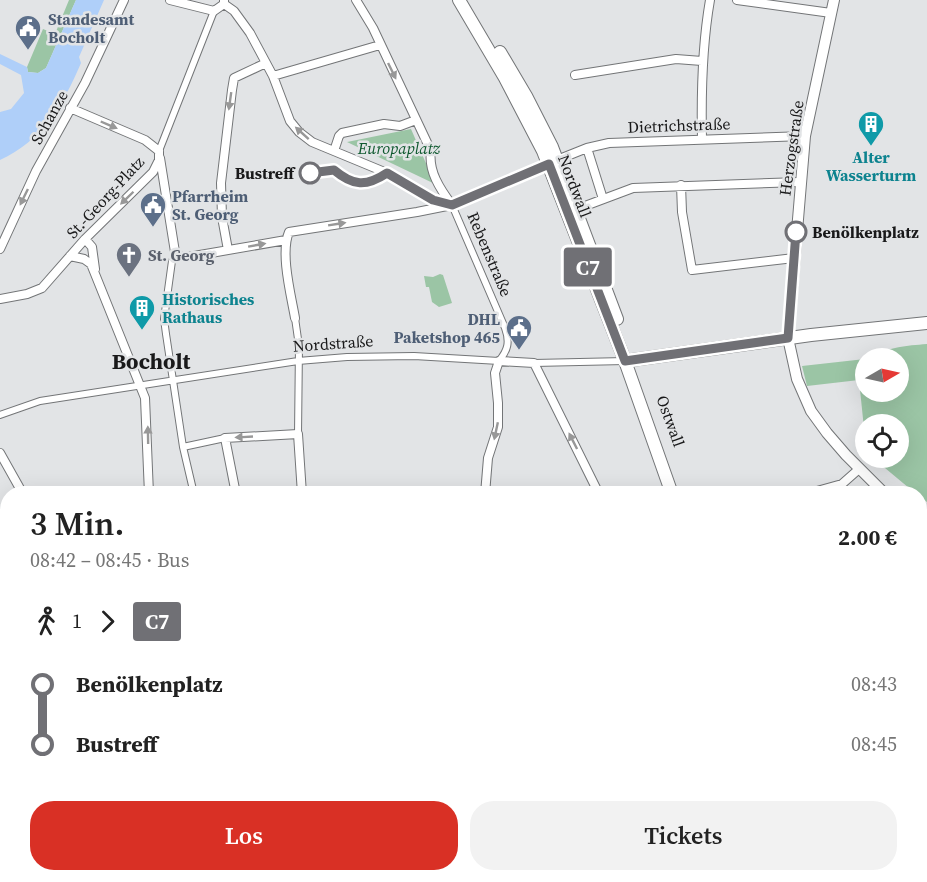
<!DOCTYPE html>
<html lang="de">
<head>
<meta charset="utf-8">
<style>
  :root { --surface:#fff; --page:#f2f2f2; --text:#222; --muted:#767676; --accent:#d93025 }
  body { margin:0; font-family:"Source Serif 4",serif; background:var(--page); color:var(--text); height:100vh; display:flex; flex-direction:column; font-size:22px; white-space:nowrap }
  * { box-sizing:border-box; margin:0 }
  p { font-size:20px; color:var(--muted) }
  .icon { flex:none; width:33px; height:33px; fill:none; stroke:currentColor; stroke-width:2; stroke-linecap:round; stroke-linejoin:round }
  .map { position:relative; flex:1; overflow:hidden }
  .details { position:absolute; left:0px; top:486px; width:927px; height:396px; display:flex; flex-direction:column; background:var(--surface); border-radius:24px 24px 0 0; box-shadow:0 6px 24px #0002 }
  .details>* { flex:none }
  .badge { padding:0 12px; border-radius:4px; font-size:21px; line-height:39px }
  .needle { width:39px; rotate:81deg }
  .fabs { position:absolute; left:855px; top:348px; display:grid; gap:12px }
  .fabs a { display:grid; place-items:center; width:54px; height:54px; border-radius:50%; background:var(--surface); box-shadow:0 6px 24px #0002; font-size:30px }
  .map>.badge { position:absolute; translate:-50% -50%; box-shadow:0 0 0 3px #fff }
  .legs { display:flex; align-items:center; gap:9px; height:66px; padding:0 30px; font-size:20px }
  .legs p { margin-inline-start:auto }
  .overview { display:flex; align-items:center; justify-content:space-between; height:102px; padding:0 30px }
  h1 { font-size:33px; font-weight:600; line-height:45px }
  .primary-button { display:flex; gap:12px; margin-top:auto; padding:12px 30px }
  .primary-button a { flex:1; height:69px; border-radius:24px; background:var(--accent); color:#fff; font-size:24px; font-weight:600; line-height:69px; text-align:center }
  .primary-button a+a { background:var(--page); color:var(--text) }
  ul { padding:0 30px; list-style:none }
  li { display:flex; align-items:center; gap:21px; height:60px; font-size:22px }
  li i { display:grid; place-items:center; width:9px; height:100%; margin:0 8px; background:currentColor }
  li i::after { content:''; width:15px; height:15px; margin:-8px; border:4px solid; border-radius:50%; background:var(--surface) }
  li p { margin-inline-start:auto }
  li:first-child i { background:linear-gradient(#0000 50%,currentColor 0) }
  li:last-child i { background:linear-gradient(currentColor 50%,#0000 0) }
  .map>svg:first-child { display:block }
</style>
</head>
<body>
<div class="map">
<svg width="927" height="882" viewBox="0 0 927 882">
  <rect width="100%" height="100%" fill="#e2e4e6"/>
  <path fill="#9bc5a5" d="M69,0h7l-30,68 -8,5 -10,-1 -1,-5 16,-38 12,5z
    M411,129l24,55 -88,-42z
    M440,274l3,1 9,28 -13,4 -7,-5 -3,-15h-3l-2,-11 9,1z
    M927,344v158l-7,-5v-3l-5,-1 -42,-35h25v-34h-32l-1,14 -6,-58 -52,6 -5,-20 63,-7 1,33h32v-34h-26c19,-12 33,-12 55,-14z"/>
  <path fill="#afcff9" d="M76,0h28l-25,57 2,6c-18,42 -39,78 -81,97v-48l11,-3 13,-16 -3,-18 -21,-11v-10l27,13 1,5 10,1 8,-5z
    M0,775l7,8 1,91 18,1 -2,7h-24z"/>
  <g fill="none" stroke-linecap="round" stroke-linejoin="round">
    <g stroke="#737577" stroke-width="8">
      <path id="pedestrian" d="M159,151l55,-140
        M172,261l-8,58 2,15 17,113 11,47
        M295,318l4,28 -1,88
        M534,363l91,-2
        M0,415l40,-14 258,-40 49,-4 67,-1 85,5c9,-11 11,-19 6,-33l-53,-123
        M183,447l42,-9"/>
    </g>
    <g stroke="#737577" stroke-width="10">
      <path id="minor" d="M170,0l44,11 10,-7v-4
        M356,0l17,28 58,123c-3,20 9,38 21,54
        M737,0l94,13
        M224,4l10,7 16,22 23,43 17,45 9,11 13,10 75,31 46,27 15,4
        M575,75l101,-16 26,2
        M273,76l107,-31
        M70,108l75,32 14,11
        M702,139c-1,-47 0,-93 8,-139
        M587,148l16,51
        M334,151l5,-15 3,-3 42,-9 16,2 16,-6
        M160,158l15,94 3,4 10,1 98,-17
        M557,160l30,-12 22,-5 196,-7
        M681,185l1,27 10,58 102,-12
        M577,209l56,-21 167,-6
        M85,239l7,8 3,22
        M0,249l36,-78 49,-88 39,-83
        M228,250l-6,-33 -1,-34 11,-93 2,-12 32,-15
        M70,256l14,3 7,5 54,134 4,96
        M0,299l27,-5 15,-6 43,-49 68,-67 6,-12v-9
        M295,318c-4,-23 -15,-65 -6,-86l128,-20 35,-7 97,-41
        M0,453l23,41
        M236,494l-11,-56 73,-4 4,60
        M485,494l3,-36 10,-31v-24l-3,-30 4,-12 35,2 65,131
        M806,494l36,-10 17,-15
        M0,613l8,15
        M920,660l7,20
        M920,825l7,-2
        M188,874l9,8
        M272,874l2,8
        M465,874l1,8
        M607,874l7,8
        M724,882l2,-8"/>
    </g>
    <g stroke="#737577" stroke-width="12">
      <path id="tertiary" d="M834,0l-29,136 -17,202 9,41 14,32 16,22 19,22 39,39
        M920,520l7,5"/>
    </g>
    <g stroke="#737577" stroke-width="14">
      <path id="secondary" d="M459,0l46,78 38,73 82,210 47,133
        M500,52l26,44 26,51 65,172
        M625,361l186,-26 116,-12
        M522,882l17,-8
        M547,882l14,-8"/>
    </g>
    <use href="#pedestrian" stroke="#fff" stroke-width="6"/>
    <use href="#minor" stroke="#fff" stroke-width="8"/>
    <use href="#tertiary" stroke="#fff" stroke-width="10"/>
    <use href="#secondary" stroke="#fff" stroke-width="12"/>
  </g>
  <defs><path id="oneway-solid" d="M-6-.8H1V-3.2L6.5 0L1 3.2V.8H-6Z" transform="scale(1.5)"/></defs>
  <g fill="#989898">
    <use href="#oneway-solid" transform="translate(392 71) rotate(64)"/>
    <use href="#oneway-solid" transform="translate(230 101) rotate(98)"/>
    <use href="#oneway-solid" transform="translate(109 125) rotate(23)"/>
    <use href="#oneway-solid" transform="translate(302 133) rotate(-138)"/>
    <use href="#oneway-solid" transform="translate(24 197) rotate(116)"/>
    <use href="#oneway-solid" transform="translate(127 198) rotate(136)"/>
    <use href="#oneway-solid" transform="translate(337 224) rotate(-9)"/>
    <use href="#oneway-solid" transform="translate(257 245) rotate(-10)"/>
    <use href="#oneway-solid" transform="translate(496 431) rotate(102)"/>
    <use href="#oneway-solid" transform="translate(148 435) rotate(-91)"/>
    <use href="#oneway-solid" transform="translate(244 437) rotate(177)"/>
    <use href="#oneway-solid" transform="translate(573 441) rotate(-117)"/>
  </g>
  <g fill="none" stroke-linecap="round" stroke-linejoin="round">
    <g stroke="#fff" stroke-width="14">
      <path id="line-1" d="M310,173l24,-3c19,16 32,17 53,3l46,27 19,5 97,-41 76,197 163,-23 8,-106"/>
    </g>
    <use href="#line-1" stroke="#707075" stroke-width="9"/>
  </g>
  <defs>
    <g id="civic-pin" transform="scale(1.35)"><path d="M0 17L-7.5 6A9.5 9.5 0 1 1 7.5 6Z" fill="#5c6f8a" stroke="#e2e4e6"/><path d="M-.6-6.5H3V-4.5H.6V-3L4-1V1h2V6H-6V1h2V-1L-.6-3ZM-1.2 2.5V6h2.4V2.5Z" fill="#fff"/></g>
    <g id="building-pin" transform="scale(1.35)"><path d="M0 17L-7.5 6A9.5 9.5 0 1 1 7.5 6Z" fill="#0f9aa8" stroke="#e2e4e6"/><path d="M-4-6H4V6H1V3H-1V6H-4ZM-2.5-4.3h1.7v1.8h-1.7ZM.8-4.3h1.7v1.8H.8ZM-2.5-1h1.7V.8h-1.7ZM.8-1h1.7V.8H.8Z" fill="#fff"/></g>
    <g id="church-pin" transform="scale(1.35)"><path d="M0 17L-7.5 6A9.5 9.5 0 1 1 7.5 6Z" fill="#6b7280" stroke="#e2e4e6"/><path d="M-1.2-6h2.4v3.5h3.3v2.4h-3.3V6h-2.4V-.1h-3.3v-2.4h3.3Z" fill="#fff"/></g>
  </defs>
  <g fill-rule="evenodd">
    <use href="#civic-pin" x="28" y="28"/>
    <use href="#building-pin" x="871" y="124"/>
    <use href="#civic-pin" x="153" y="205"/>
    <use href="#church-pin" x="129" y="255"/>
    <use href="#building-pin" x="142" y="308"/>
    <use href="#civic-pin" x="519" y="328"/>
  </g>
  <g fill="#fff" stroke="#707075" stroke-width="3">
    <circle cx="310" cy="173" r="10"/>
    <circle cx="796" cy="232" r="10"/>
  </g>
  <g text-anchor="middle" stroke-width="5" stroke-linejoin="round" paint-order="stroke">
    <g font-size="16" font-weight="bold" fill="#4e5e75" stroke="#e2e4e6" text-anchor="start">
      <text x="48" y="25">Standesamt<tspan x="48" dy="18">Bocholt</tspan></text>
      <text x="172" y="202">Pfarrheim<tspan x="172" dy="18">St. Georg</tspan></text>
      <text x="500" y="325" text-anchor="end">DHL<tspan x="500" dy="18">Paketshop 465</tspan></text>
    </g>
    <g font-size="16" fill="#19191a" stroke="#e2e4e6">
      <text transform="translate(49 117) rotate(-61)" y="6">Schanze</text>
      <text transform="translate(679 125) rotate(-2)" y="6">Dietrichstraße</text>
      <text transform="translate(791 148) rotate(-82)" y="6">Herzogstraße</text>
      <text transform="translate(575 186) rotate(69)" y="6">Nordwall</text>
      <text transform="translate(105 197) rotate(-47)" y="6">St.-Georg-Platz</text>
      <text transform="translate(490 254) rotate(67)" y="6">Rebenstraße</text>
      <text transform="translate(333 343) rotate(-4)" y="6">Nordstraße</text>
      <text transform="translate(671 421) rotate(70)" y="6">Ostwall</text>
    </g>
    <g font-size="16" font-style="italic" fill="#0e582e" stroke="#e2e4e6">
      <text x="399" y="154">Europaplatz</text>
    </g>
    <g font-size="16" font-weight="bold" fill="#0d838f" stroke="#e2e4e6">
      <text x="871" y="163">Alter<tspan x="871" dy="18">Wasserturm</tspan></text>
      <text x="162" y="305" text-anchor="start">Historisches<tspan x="162" dy="18">Rathaus</tspan></text>
    </g>
    <g font-size="16" font-weight="bold" fill="#19191a" stroke="#e2e4e6" text-anchor="end">
      <text x="294" y="179">Bustreff</text>
      <text x="812" y="238" text-anchor="start">Benölkenplatz</text>
    </g>
    <g font-size="16" font-weight="bold" fill="#5b616d" stroke="#e2e4e6" text-anchor="start">
      <text x="148" y="261">St. Georg</text>
    </g>
    <g font-size="22" font-weight="bold" fill="#19191a" stroke="#e2e4e6">
      <text x="151" y="369">Bocholt</text>
    </g>
  </g>
</svg>
<div class="fabs">
<a><svg class="needle" viewBox="-14 -14 28 28"><path d="M0-13l5 13h-10z" fill="#e53935"/><path d="M0 13l5-13h-10z" fill="#767676"/></svg></a>
<a><svg class="icon" aria-label="locate" viewBox="0 0 24 24"><circle cx="12" cy="12" r="6"/><path d="M12 2v4M12 18v4M2 12h4M18 12h4"/></svg></a>
</div>
<b class="badge" style="left:588px;top:267px;background:#707075;color:#fff">C7</b>
<section class="details">
<div class="overview"><div><h1>3 Min.</h1><p>08:42 – 08:45 · Bus</p></div><b>2.00 €</b></div>
<div class="legs"><svg class="icon" aria-label="walk" viewBox="0 0 24 24"><circle cx="13" cy="4" r="2"/><path d="M13 8l-2 6 4 7M11 14l-3 7M7 12l3-4h3l4 4"/></svg>1<svg class="icon" aria-label="forward" viewBox="0 0 24 24"><path d="M9 5l7 7-7 7"/></svg><b class="badge" style="background:#707075;color:#fff">C7</b></div>
<ul>
<li><i style="color:#707075"></i><b>Benölkenplatz</b><p>08:43</p></li>
<li><i style="color:#707075"></i><b>Bustreff</b><p>08:45</p></li>
</ul>
<div class="primary-button"><a>Los</a><a>Tickets</a></div>
</section>
</div>
</body>
</html>
